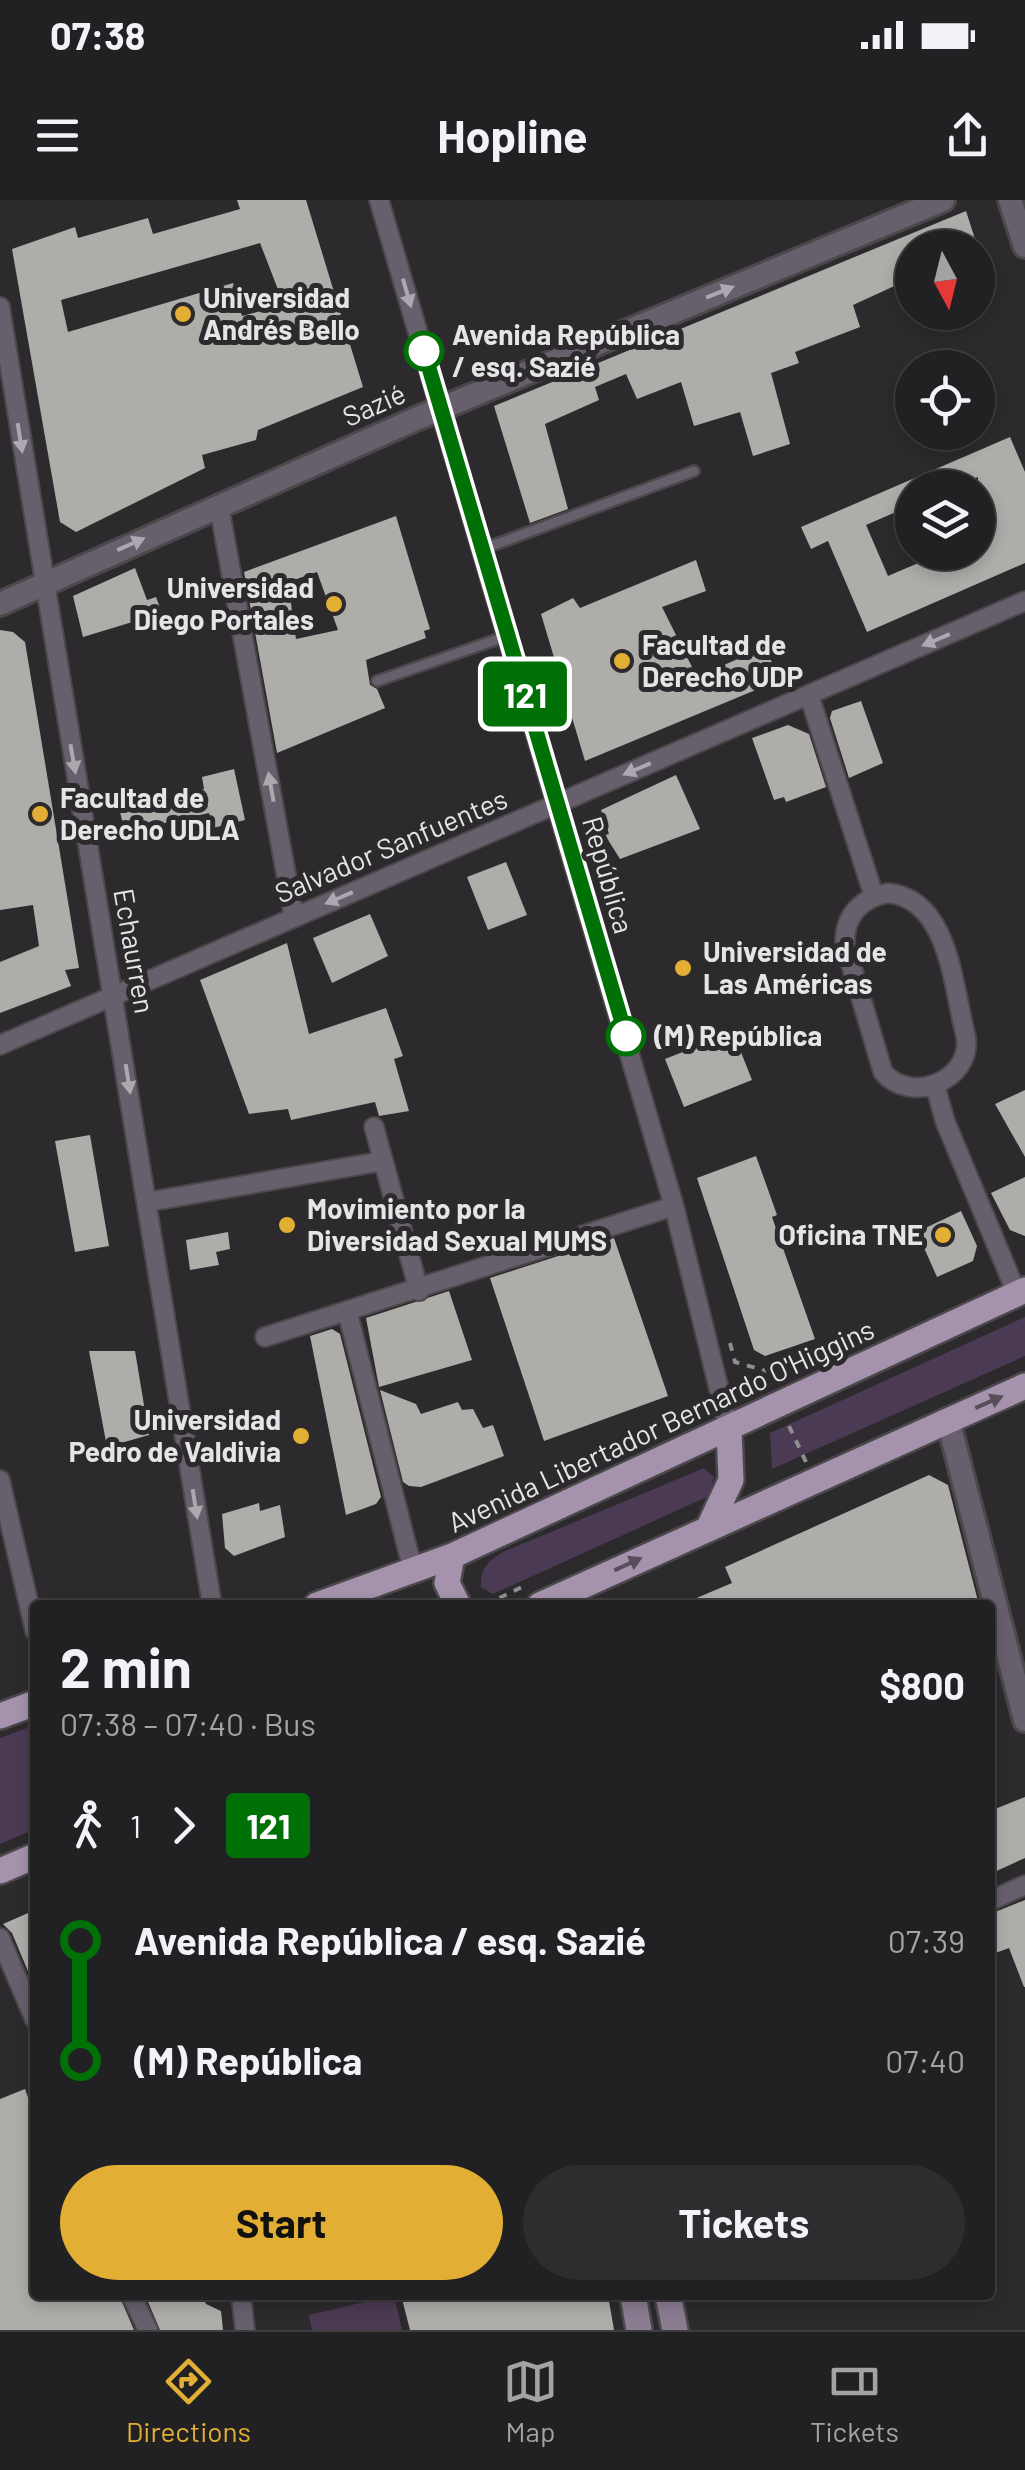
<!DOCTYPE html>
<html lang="en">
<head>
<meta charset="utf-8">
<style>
  :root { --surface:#212022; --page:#2d2d2f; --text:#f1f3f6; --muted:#a2a3a5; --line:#3e3e40; --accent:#e2af34 }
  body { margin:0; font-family:Barlow,sans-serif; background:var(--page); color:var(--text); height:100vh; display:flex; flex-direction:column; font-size:38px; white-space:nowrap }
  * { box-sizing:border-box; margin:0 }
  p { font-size:32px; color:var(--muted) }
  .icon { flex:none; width:55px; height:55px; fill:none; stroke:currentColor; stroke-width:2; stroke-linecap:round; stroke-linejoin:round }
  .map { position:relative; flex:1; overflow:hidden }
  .side { position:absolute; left:30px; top:1400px; width:965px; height:700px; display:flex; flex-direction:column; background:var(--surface); border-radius:10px; box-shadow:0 5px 15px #0003,0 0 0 2px var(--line) }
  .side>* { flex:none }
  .badge { padding:0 20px; border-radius:8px; font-size:35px; line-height:65px }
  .needle { width:65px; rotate:173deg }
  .tools { position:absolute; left:895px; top:30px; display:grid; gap:20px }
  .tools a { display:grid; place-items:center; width:100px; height:100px; border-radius:50%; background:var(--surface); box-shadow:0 5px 15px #0003,0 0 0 2px var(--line); font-size:50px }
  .map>.badge { position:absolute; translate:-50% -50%; box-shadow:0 0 0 5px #fff }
  .legs { display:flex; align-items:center; gap:15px; height:110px; padding:0 30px; font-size:32px }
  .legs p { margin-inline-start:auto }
  .head { display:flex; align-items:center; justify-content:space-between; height:170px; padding:0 30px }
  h1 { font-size:55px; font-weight:700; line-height:75px }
  .primary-button { display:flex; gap:20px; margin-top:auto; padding:20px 30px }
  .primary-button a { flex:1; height:115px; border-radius:60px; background:var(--accent); color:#111; font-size:40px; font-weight:700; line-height:115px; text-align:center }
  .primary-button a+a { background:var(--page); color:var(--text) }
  ul { padding:0 30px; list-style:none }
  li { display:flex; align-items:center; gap:35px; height:120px; font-size:38px }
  li i { display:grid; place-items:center; width:15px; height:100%; margin:0 12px; background:currentColor }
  li i::after { content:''; width:25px; height:25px; margin:-12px; border:8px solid; border-radius:50%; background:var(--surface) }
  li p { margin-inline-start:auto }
  li:first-child i { background:linear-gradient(#0000 50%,currentColor 0) }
  li:last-child i { background:linear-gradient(currentColor 50%,#0000 0) }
  .status { display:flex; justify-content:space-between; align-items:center; height:70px; padding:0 50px; background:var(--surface); direction:ltr }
  .status svg { height:28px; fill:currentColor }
  header { display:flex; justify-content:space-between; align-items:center; height:130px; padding:0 30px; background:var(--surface); font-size:45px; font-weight:700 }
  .dock { display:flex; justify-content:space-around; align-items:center; height:140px; border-top:2px solid var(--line); background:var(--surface); font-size:28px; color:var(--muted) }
  .dock a { display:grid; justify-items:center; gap:5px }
  .dock .on { color:var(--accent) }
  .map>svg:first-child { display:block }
</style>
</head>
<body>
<div class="status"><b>07:38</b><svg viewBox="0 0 49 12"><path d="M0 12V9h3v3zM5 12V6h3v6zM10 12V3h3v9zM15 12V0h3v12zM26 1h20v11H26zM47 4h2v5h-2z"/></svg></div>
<header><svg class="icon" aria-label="menu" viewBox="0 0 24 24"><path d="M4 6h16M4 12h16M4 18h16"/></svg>Hopline<svg class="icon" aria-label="share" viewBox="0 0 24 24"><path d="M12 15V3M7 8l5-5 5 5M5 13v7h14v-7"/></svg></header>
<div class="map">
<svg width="1025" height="2130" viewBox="0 0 1025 2130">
  <rect width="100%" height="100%" fill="#2c2a2d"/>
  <path fill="#4b3a53" d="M1025,1117v39l-253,113 -2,-36z
    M704,1268l10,9 -5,19 -216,98 -12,-7c-1,-18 6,-26 22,-35z
    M35,1525v104l-35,15v-106z
    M394,2095l8,35h-90l-3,-15z"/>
  <path fill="#afadaa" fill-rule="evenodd" d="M237,0h69l57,187 -105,43 -2,10 -54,15 3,13 -129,64 -16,-10 -48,-273 63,-22 3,11 70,-20 5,16 87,-25zM260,43l24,62 -42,11 -9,-33 -165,49 -7,-32z
    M966,11l12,37h-66v30l-59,27 7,22 -65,25 4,11 -28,10 19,71 -37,12 -13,-44 -46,14 -13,-44 -44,17 -11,-25 -31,13 4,13 -54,24 23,85 -38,14 -36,-117z
    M1010,237l15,35v91l-158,69 -39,-91 -17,8 -10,-22zM978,277v75h-34l-56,24 -22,-51 46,-20v-17h42z
    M396,316l34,113 -6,2 2,7 -60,22 4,25 7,4 8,19 -108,45 -33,-181zM317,372l21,58 -42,9 -8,-57z
    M696,360l10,31 -44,16 35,70 70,-31 10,35 -192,80 -44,-147 32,-16 7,10z
    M135,368l12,32 9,-3 6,16 -79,24 -10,-41z
    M0,430l13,2 12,10 54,326 -14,2 6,16 -71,27v-51l39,-16 -6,-41 -33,5z
    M861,501l22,62 -34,15 -19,-60 2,-7z
    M788,525l21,9 17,53 -40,15 -2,-5 -10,3 -22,-62z
    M234,569l11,51 -32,8 -4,-15 -84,19 -6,-24 85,-19 -2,-12z
    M676,575l24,54 -80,30 -15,-24 4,-1 -8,-24z
    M506,662l21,53 -39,15 -21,-53z
    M370,714l18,42 -56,27 -19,-45z
    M287,743l22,91 77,-26 17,48 -9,3 15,52 -30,5 -4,-14 -84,18 -3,-11 -39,5 -49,-134z
    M733,832l19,48 -68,27 -19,-48z
    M1025,890v67l-30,-53z
    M90,935l19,111 -34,6 -20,-111z
    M756,956l21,59 -5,2 43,122 -50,17 -11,-6 -57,-172z
    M1025,977v59l-15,-6 -19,-37z
    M961,1011l16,35 -4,15 -36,16 -20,-45z
    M228,1032l2,17 -14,3 3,13 -29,5 -4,-30z
    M614,1038l54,158 -124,45 -54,-163z
    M449,1091l23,69 -93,27 -13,-69z
    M332,1129l8,5 41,163 -5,7 -30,11 -36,-179z
    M89,1151h46l14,84 -42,12z
    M380,1190l36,14 5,10 37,-12 4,8 11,-1 10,19 10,-3 11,31 -83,31 -12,-1 -6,-4z
    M929,1275l19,10 31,120h-299l52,-22 -7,-16z
    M259,1303l1,8 20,-6 5,32 -51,19 -9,-8 -3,-34z
    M1025,1597v61l-35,16v-63z
    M1025,1700v87h-1l-15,-39 -19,7v-41z
    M35,1710v78l-23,-55 -9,-9z
    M25,1889l10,28v178h84l15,35h-134v-231z
    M145,2095h57l4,9 15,7 2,19h-63z
    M401,2095h207l6,35h-204z"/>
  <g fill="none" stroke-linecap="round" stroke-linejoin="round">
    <g stroke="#4a484b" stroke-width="14">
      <path id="service" d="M483,349l211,-78
        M377,481l130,-45"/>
    </g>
    <g stroke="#4a484b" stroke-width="22">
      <path id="minor" d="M379,0l295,1006 55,224
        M0,107l212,1298
        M219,306l75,412
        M809,495l65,201
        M888,693c62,6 65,96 78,144 6,44 -56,68 -83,35l-38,-128c-1,-28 16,-46 43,-51z
        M0,845l1025,-444
        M935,885l10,36 72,173
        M374,927l45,164
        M147,1002l236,-41
        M348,1114l65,257
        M265,1137l409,-131
        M0,1280l35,151
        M990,1701l35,-16
        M0,1738l35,82
        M131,2095l17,35
        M241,2095l4,35"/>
    </g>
    <g stroke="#4a484b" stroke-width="28">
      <path id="tertiary" d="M1010,0l15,46
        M0,404l418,-186 525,-218
        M948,1220l77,300"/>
    </g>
    <g stroke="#4a484b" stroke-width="30">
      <path id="secondary" d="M633,2095l6,35
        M668,2095l7,35"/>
    </g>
    <g stroke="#4a484b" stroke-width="30">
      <path id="primary" d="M709,1327l22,-47 -2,-50
        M452,1356l-5,27 11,22
        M317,1405l135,-49 573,-266
        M540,1405l485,-219
        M0,1516l35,-13
        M0,1671l35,-15"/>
    </g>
    <path stroke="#8f8e90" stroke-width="4" stroke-dasharray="8 8" stroke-linecap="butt" d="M730,1143l5,19 28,8 7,15
      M789,1226l17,36
      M485,1405l41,-20"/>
    <use href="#service" stroke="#685f6c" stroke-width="9"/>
    <use href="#minor" stroke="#685f6c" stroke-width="18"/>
    <use href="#tertiary" stroke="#685f6c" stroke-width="22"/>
    <use href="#secondary" stroke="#8a7c91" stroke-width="25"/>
    <use href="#primary" stroke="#a592ad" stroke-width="25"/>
  </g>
  <defs><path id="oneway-solid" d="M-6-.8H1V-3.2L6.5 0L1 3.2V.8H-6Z" transform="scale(2.5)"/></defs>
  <g fill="#ada8af">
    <use href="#oneway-solid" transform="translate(720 92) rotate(-22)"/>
    <use href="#oneway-solid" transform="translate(407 93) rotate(74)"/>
    <use href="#oneway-solid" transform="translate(20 238) rotate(81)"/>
    <use href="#oneway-solid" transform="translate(131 344) rotate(-24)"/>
    <use href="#oneway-solid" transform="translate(936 440) rotate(157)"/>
    <use href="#oneway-solid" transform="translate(73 559) rotate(80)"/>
    <use href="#oneway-solid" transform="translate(637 569) rotate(157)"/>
    <use href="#oneway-solid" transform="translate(271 587) rotate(-100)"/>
    <use href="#oneway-solid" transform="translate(339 698) rotate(157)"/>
    <use href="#oneway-solid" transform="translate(128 879) rotate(81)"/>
    <use href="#oneway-solid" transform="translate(195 1304) rotate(81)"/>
  </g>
  <g fill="#564e5a">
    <use href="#oneway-solid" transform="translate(989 1202) rotate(-24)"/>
    <use href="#oneway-solid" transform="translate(628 1364) rotate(-25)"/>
  </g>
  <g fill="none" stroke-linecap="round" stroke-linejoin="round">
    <g stroke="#fff" stroke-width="22">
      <path id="line-1" d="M424,151l202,685"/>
    </g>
    <use href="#line-1" stroke="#007106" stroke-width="15"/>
  </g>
  <g fill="#e2af34" stroke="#2c2a2d" stroke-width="4">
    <circle cx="183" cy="114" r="10"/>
    <circle cx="334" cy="404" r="10"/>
    <circle cx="622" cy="461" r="10"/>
    <circle cx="40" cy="614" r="10"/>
    <circle cx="683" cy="768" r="10"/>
    <circle cx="287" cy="1025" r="10"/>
    <circle cx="943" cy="1035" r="10"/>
    <circle cx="301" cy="1236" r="10"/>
  </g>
  <g fill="#fff" stroke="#007106" stroke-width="5">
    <circle cx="424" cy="151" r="18"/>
    <circle cx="626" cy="836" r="18"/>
  </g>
  <g text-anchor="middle" stroke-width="10" stroke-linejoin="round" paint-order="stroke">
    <g font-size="28" font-weight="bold" fill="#e5e4e6" stroke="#2c2a2d" text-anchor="start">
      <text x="203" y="108">Universidad<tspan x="203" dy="32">Andrés Bello</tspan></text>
      <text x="314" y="398" text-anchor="end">Universidad<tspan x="314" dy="32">Diego Portales</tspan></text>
      <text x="642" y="455">Facultad de<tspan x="642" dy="32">Derecho UDP</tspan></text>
      <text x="60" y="608">Facultad de<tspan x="60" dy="32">Derecho UDLA</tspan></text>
      <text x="703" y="762">Universidad de<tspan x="703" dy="32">Las Américas</tspan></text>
      <text x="307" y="1019">Movimiento por la<tspan x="307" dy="32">Diversidad Sexual MUMS</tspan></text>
      <text x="923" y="1045" text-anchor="end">Oficina TNE</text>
      <text x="281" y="1230" text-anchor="end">Universidad<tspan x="281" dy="32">Pedro de Valdivia</tspan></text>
    </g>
    <g font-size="28" font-weight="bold" fill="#e5e4e6" stroke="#2c2a2d" text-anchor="start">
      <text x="452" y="145">Avenida República<tspan x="452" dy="32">/ esq. Sazié</tspan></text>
      <text x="654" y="846">(M) República</text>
    </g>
    <g font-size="28" fill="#e5e4e6" stroke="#2c2a2d">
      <text transform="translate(374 205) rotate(-24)" y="10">Sazié</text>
      <text transform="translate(391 646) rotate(-23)" y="10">Salvador Sanfuentes</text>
      <text transform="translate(608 675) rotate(74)" y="10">República</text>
      <text transform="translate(134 751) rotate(80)" y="10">Echaurren</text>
      <text transform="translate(661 1226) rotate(-25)" y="10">Avenida Libertador Bernardo O'Higgins</text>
    </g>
  </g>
</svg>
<div class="tools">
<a><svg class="needle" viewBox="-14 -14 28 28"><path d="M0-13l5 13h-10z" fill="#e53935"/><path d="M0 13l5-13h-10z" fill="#a2a3a5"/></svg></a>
<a><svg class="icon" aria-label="locate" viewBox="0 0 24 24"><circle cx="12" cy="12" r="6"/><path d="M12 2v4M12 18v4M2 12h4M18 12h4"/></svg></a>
<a><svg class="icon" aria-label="layers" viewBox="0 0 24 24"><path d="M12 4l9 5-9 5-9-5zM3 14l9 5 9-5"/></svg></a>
</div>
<b class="badge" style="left:525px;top:494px;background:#007106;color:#fff">121</b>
<section class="side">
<div class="head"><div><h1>2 min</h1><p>07:38 – 07:40 · Bus</p></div><b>$800</b></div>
<div class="legs"><svg class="icon" aria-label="walk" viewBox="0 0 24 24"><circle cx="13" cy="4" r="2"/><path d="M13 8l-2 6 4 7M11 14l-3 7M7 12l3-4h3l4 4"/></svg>1<svg class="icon" aria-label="forward" viewBox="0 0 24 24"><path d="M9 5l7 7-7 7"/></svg><b class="badge" style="background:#007106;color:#fff">121</b></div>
<ul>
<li><i style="color:#007106"></i><b>Avenida República / esq. Sazié</b><p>07:39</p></li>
<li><i style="color:#007106"></i><b>(M) República</b><p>07:40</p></li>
</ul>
<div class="primary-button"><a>Start</a><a>Tickets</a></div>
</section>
</div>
<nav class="dock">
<a class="on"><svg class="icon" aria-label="directions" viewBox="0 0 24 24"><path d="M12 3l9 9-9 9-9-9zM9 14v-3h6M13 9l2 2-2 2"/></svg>Directions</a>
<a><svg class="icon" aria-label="map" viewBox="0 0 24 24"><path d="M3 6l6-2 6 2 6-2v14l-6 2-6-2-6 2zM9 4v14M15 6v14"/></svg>Map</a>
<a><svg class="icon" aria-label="tickets" viewBox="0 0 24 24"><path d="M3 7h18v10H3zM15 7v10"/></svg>Tickets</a>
</nav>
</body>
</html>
